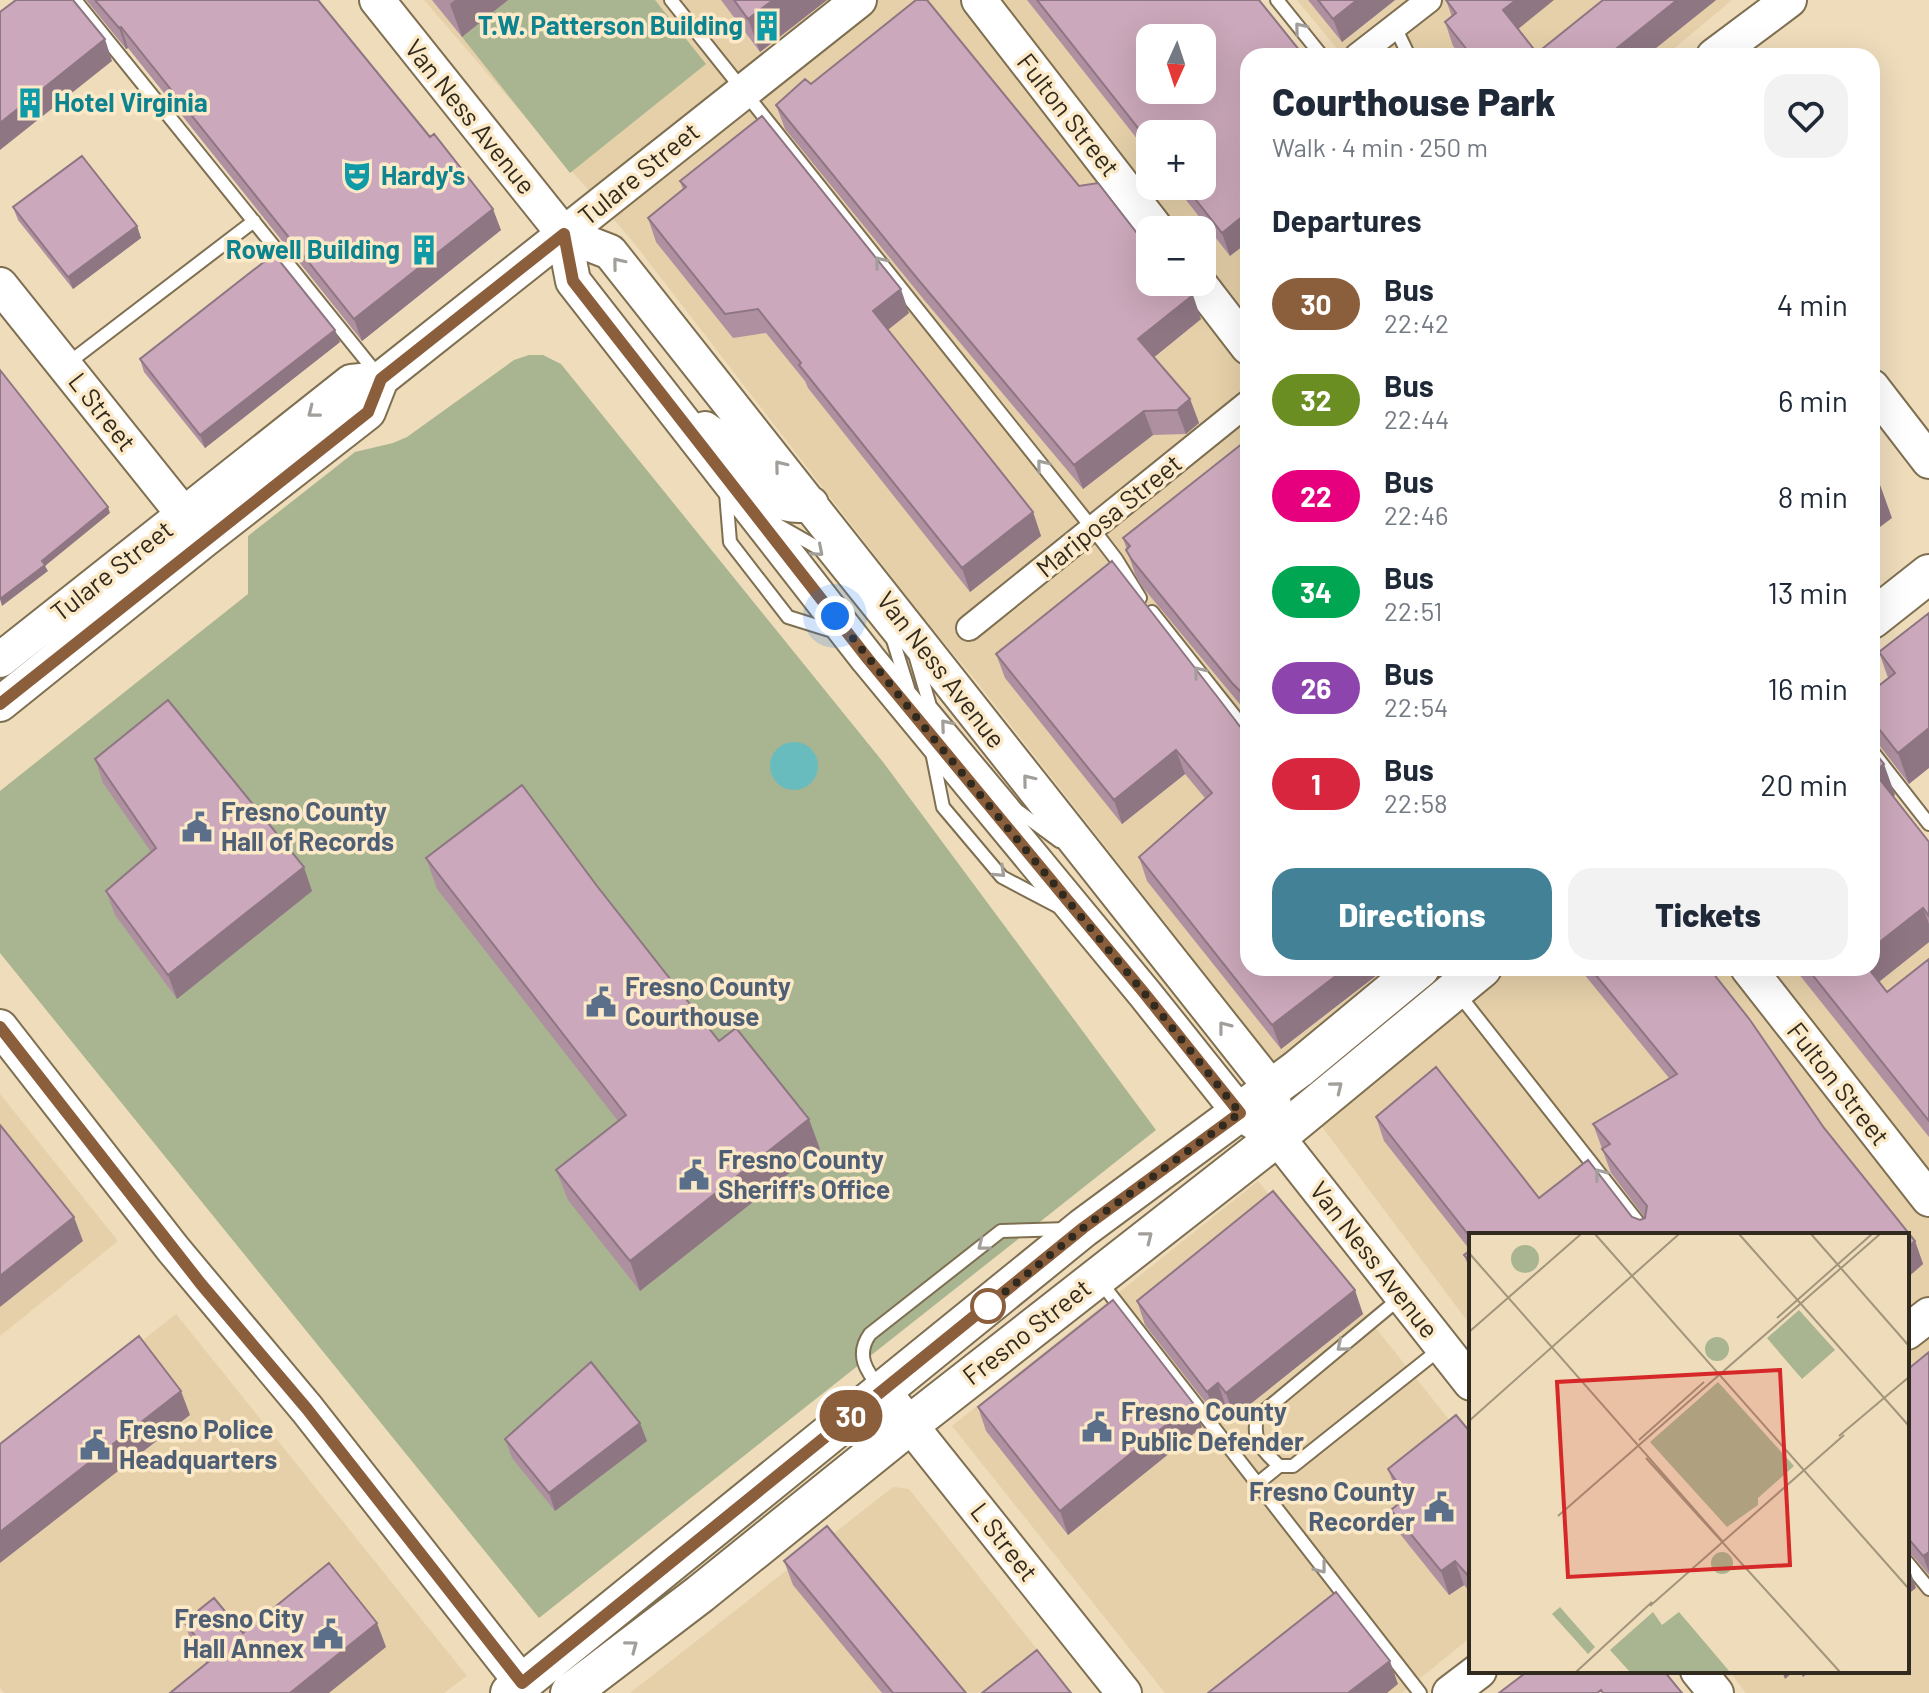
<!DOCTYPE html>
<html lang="en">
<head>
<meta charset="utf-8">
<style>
  :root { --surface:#fff; --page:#f2f2f3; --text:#1f2937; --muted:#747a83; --accent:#438196 }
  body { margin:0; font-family:Barlow,sans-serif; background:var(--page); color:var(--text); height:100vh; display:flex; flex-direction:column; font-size:30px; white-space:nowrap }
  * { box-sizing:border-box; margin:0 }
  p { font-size:26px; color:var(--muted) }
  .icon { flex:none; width:44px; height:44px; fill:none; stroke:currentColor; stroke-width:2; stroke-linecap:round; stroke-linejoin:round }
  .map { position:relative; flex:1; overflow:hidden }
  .details { position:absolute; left:1240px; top:48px; width:640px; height:928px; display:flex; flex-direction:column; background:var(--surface); border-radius:24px; box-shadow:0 8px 32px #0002 }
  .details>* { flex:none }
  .badge { padding:0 16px; border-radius:26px; font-size:28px; line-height:52px }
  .needle { width:52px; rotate:183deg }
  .controls { position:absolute; left:1136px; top:24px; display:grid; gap:16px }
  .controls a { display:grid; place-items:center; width:80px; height:80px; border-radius:16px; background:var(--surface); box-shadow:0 8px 32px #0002; font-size:40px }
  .you { position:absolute; width:40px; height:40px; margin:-20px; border:6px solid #fff; border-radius:50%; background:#1a73e8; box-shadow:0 0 0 12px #1a73e833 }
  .map>.badge { position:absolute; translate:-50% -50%; box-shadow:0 0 0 4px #fff }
  h2 { padding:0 32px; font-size:30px; line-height:72px }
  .round { display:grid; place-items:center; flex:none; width:84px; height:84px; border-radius:24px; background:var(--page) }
  .overview { display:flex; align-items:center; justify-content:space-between; height:136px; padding:0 32px }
  h1 { font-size:38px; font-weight:800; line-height:60px }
  .primary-button { display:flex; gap:16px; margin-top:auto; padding:16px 32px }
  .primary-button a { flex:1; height:92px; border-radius:24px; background:var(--accent); color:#fff; font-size:32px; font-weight:800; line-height:92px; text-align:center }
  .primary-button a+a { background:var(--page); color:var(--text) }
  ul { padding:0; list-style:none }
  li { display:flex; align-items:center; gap:24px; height:96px; padding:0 32px }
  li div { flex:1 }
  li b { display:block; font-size:30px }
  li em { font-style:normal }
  li .badge { min-width:88px; font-weight:700; text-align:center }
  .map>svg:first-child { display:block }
</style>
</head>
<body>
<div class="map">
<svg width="1929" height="1693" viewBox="0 0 1929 1693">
  <rect width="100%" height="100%" fill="#eedcbb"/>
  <path fill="#e5d0a9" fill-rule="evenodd" d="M424,0h836l45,56h-57v912h624v-199l57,71v853h-183l-17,-22h178v-436h-436v91l-205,-274 -293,-375 -52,-62 -287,-372zM1150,38h52v52h-52zM1150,134h52v52h-52zM1150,230h52v52h-52z
    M1297,0h435l-67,56h-322z
    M0,1094l118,147 -118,95z
    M1258,1181l213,266v190l-69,56h-237l-213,-267z
    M176,1314l291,362 -23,17h-440l-4,-5v-235z
    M893,1487l16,2 163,204h-442z"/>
  <path fill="#a8b590" d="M508,0h147l51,64 -136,109 -108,-136z
    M529,355h14l18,9 322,398 273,368 -617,488 -539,-665v-162l248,-197v-58l107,-84 38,-9 14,-6 107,-77z"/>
  <path fill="#69bcbe" d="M770 766a24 24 0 1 1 48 0a24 24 0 1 1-48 0Z"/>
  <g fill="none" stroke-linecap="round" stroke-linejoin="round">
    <g stroke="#7f6f51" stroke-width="16">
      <path id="lane" d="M75,0l302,374
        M671,0l422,529 23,30 24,39
        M1277,0l45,56
        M1395,27l14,29
        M67,364l187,-143
        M726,493l4,49 58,75 48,15
        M776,524l44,25 73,91 15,48
        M1152,612l96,121
        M916,658l14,48 87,104 42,31
        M1872,751l57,73
        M932,752l11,55 59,70 55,29
        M1457,992l191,243
        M1099,1280l321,413
        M1400,1298l-143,119c-5,25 5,32 22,49h14l147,-117
        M881,1389c-15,-18 -26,-34 -11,-55l131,-103 67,-2
        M1256,1485l23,-19
        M1907,1562l22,27"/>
    </g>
    <g stroke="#7f6f51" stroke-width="28">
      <path id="street" d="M1357,56l72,-56
        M969,628l279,-225"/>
    </g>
    <g stroke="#7f6f51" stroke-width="38">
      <path id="secondary" d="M377,0l187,234 9,47 295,378 277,335 95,119 37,24 194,246
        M979,0l178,230
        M1714,56l75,-56
        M564,234l46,18 662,837 3,27
        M1198,282l50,65
        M0,285l197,246
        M1872,387l57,74
        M705,429c12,9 27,17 37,28 25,25 25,54 69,47
        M0,660l351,-278 30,-3
        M0,704l204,-164 164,-128 13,-33 478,-379
        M1748,968l181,231
        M0,1027l173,222 134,160 215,274
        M1907,1332l22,-17
        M883,1391l241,302
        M1698,1671l18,22
        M1450,1693l29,-22"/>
    </g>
    <g stroke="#7f6f51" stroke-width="42">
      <path id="primary" d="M1872,619l57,-45
        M510,1693l573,-465 215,-159 122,-101
        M570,1693l130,-99 222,-179 355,-278 205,-169"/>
    </g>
    <use href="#lane" stroke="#fff" stroke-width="12"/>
    <use href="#street" stroke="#fff" stroke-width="24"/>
    <use href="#secondary" stroke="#fff" stroke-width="34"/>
    <use href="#primary" stroke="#fff" stroke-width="38"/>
  </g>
  <path fill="#af90a1" d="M86,0h232l183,230 -139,111 -234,-293 -2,1z
    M432,0h76l-46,37z
    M721,0h106l-67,52z
    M1027,0h232l-29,256 -55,-70h27l-52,-52v21z
    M1308,0h87l-53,42z
    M1446,0l72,29 19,24 179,-53 -70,56h-185l-8,-10 -8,-24 7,-5z
    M811,84l339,198 51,37 -47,38 36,42 9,24 -13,11 -33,1 -70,54 -158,-188 -140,-172 -9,-24z
    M680,181l229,132 -21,17 145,182 8,24 -71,56 -162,-204 -3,-7 -39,-48 -33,5 -77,-96 -8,-24 35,-29z
    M13,207l124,19 4,12 -68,51 -55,-69z
    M340,342l-135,106 -61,-76 -4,-13z
    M1248,439v275l-108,-130 -5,-10 -12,-36z
    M1112,561l274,407 -105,81 -134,-168 -8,-24 66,-59 -20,-24 -63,50 -117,-146 -9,-24z
    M1929,613l-20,171 -30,-39 -7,-2v-52l16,-13 -9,-26z
    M1872,749l23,46 -2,1 36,46v100l-50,40 8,10 42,-33v178l-135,-169h78z
    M95,759l217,132 -135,108 -62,-84 -9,-24 45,-39 -48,-69z
    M426,858l171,28 122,155 101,108 -180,142 -72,-91 -12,-30 62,-49 -181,-232z
    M1579,968h130l41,52 74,108 91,113 8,23 -16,14v-43h-436v38l-7,-18 6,-5 -86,-109 -8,-24 60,-50 103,131 49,-38 44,57 8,3 5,-2 -34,-45 -18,-49 76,-46z
    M1137,1301l226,13 -129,103 -8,-10 -10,9 -71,-91z
    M1929,1352v223l-16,-19 -6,-1v-185z
    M978,1407l224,20 -134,108 -82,-104z
    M1471,1433v160l-7,-8 -15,10 -49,-61 -9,-24 11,-9 -5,-8 -9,-24z
    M505,1439l142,2 -92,70 -43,-53z
    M784,1561l182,132h-84l-89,-108z
    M184,1622l59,11 143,14 -179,16 -14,-17z"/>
  <path fill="#8e7683" d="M455,0h53l-46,37 -12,-33z
    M773,0h54l-67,52 -12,-33z
    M1357,0h38l-53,42 -9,-23z
    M1516,0h38l-42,34 -9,-24z
    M1677,0h39l-70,56h-39z
    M121,27l7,21 -2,1 -7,-21z
    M105,39l7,22 -112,89v-27z
    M493,209l8,21 -139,111 -8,-22z
    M1248,212v30l-18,14 -8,-23z
    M137,226l4,12 -68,51 -5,-12z
    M901,289l8,24 -28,22 -8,-24z
    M1193,295l8,24 -54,44 -9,-24z
    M335,330l5,12 -135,106 -5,-13z
    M1190,399l9,24 -13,11 -9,-24z
    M1144,411l9,24 -70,54 -9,-24z
    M1879,482l13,36 -20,15v-45z
    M108,507l2,6 -65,53 3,5 -46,35 -2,-7 42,-38z
    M1033,512l8,24 -71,56 -8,-24z
    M1929,728v40l-20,16 -11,-31z
    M1176,750l9,24 -63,50 -8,-24z
    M1884,764l11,31 -10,8 -11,-31z
    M304,867l8,24 -135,108 -9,-24z
    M1923,908l6,16v18l-58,46 -8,-20h9v-20z
    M1346,968h40l-105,81 -9,-24z
    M809,1119l11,30 -180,142 -10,-30z
    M74,1217l9,24 -83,66v-31z
    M1915,1241l8,23 -16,14v-31z
    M1355,1290l8,24 -129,103 -8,-24z
    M1218,1383l8,24 -10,9 -9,-24z
    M181,1391l9,24 -190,148v-31z
    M1193,1403l9,24 -134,108 -8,-24z
    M640,1423l7,18 -92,70 -6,-18z
    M1929,1552v20l-6,-16z
    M1455,1561l9,24 -15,10 -8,-24z
    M1909,1567l7,21 -9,7v-26z
    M377,1623l9,24 -57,46h-39z
    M1390,1661l8,23 -11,9h-39z
    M1782,1671h12l-9,8z
    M1800,1671h10l-7,6z"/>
  <path fill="#cba8bb" stroke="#8e7683" stroke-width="2" fill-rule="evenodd" d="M16,0h57l32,39 -105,84v-111z
    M95,0h223l112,137 4,-3 59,75 -139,110 -233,-292 -2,1z
    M734,0h39l-25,19z
    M916,0h11l152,186 19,-3 52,67v32h32l11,13 -55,44 52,60 -13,11 -33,1 -70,54 -158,-188 -140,-172 29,-26 6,5z
    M1037,0h222l45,56h-56v156l-26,21 -37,-47h17v-52h-52v9zM1150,38h52v52h-52z
    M1318,0h39l-24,19z
    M1446,0h70l-13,10 34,43 66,-53h74l-70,56h-135l-27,-34 11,-9z
    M762,116l139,173 -28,22 160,201 -71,56 -163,-203 2,-2 -43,-54 -33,5 -77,-96 38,-31 -6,-6z
    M82,156l55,70 -69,51 -55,-70z
    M274,254l61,76 -135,105 -60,-76z
    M0,370l108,137 -66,54 3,4 -45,34z
    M1248,439v260l-16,-16 -100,-123 -6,-10 4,-4 -7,-8z
    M1872,473l7,9 -7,6z
    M1112,561l107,138 29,38v231h98l-74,57 -133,-168 73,-64 -36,-43 -62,50 -118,-146z
    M1929,613v115l-31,25 -26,-33v-29l23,-18 -16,-21z
    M168,700l136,167 -136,108 -62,-84 50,-43 -61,-89z
    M1872,749l12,15 -10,8 55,70v74l-6,-8 -51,40z
    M522,785l75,101 122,155 17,-13 73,91 -179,142 -74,-91 70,-55 -200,-257z
    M1929,959v162l-122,-153h61l19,24z
    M1590,968h119l41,52 74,108 91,113 -8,6v-12h-436v3l-95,-121 60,-50 103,131 49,-38 44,57 8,3 5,-2 2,-12 -45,-57 8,-5 -17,-20 84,-50z
    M0,1125l74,92 -74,59z
    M1273,1191l82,99 -129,103 -8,-10 -11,9 -70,-91z
    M1471,1250v13l-7,-8z
    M1113,1300l80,103 -133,108 -82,-104z
    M139,1336l42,55 -181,141v-88z
    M1929,1352v200l-6,4 -16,-19v-167z
    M591,1362l49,61 -91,70 -44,-54z
    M1456,1415l15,18v146l-16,-18 -14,10 -50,-61 16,-13 -19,-28z
    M827,1526l139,167h-73l-109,-132z
    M329,1563l48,60 -87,70h-120l43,-35 -29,-36 30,-24 29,35z
    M1336,1592l54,69 -42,32h-140z
    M1037,1650l34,43h-89z
    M1528,1671h136l18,22h-79l-2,-3 -4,3h-98z"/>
  <defs><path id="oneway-chevron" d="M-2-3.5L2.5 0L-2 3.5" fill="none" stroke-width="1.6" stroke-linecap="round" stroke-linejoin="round" transform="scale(2)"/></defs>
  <g stroke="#a29f9a">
    <use href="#oneway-chevron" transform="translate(1300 28) rotate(-129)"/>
    <use href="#oneway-chevron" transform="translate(880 262) rotate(-129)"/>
    <use href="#oneway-chevron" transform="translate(618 263) rotate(-129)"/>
    <use href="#oneway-chevron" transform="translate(313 412) rotate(142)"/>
    <use href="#oneway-chevron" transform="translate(1042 465) rotate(-129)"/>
    <use href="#oneway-chevron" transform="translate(780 466) rotate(-129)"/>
    <use href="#oneway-chevron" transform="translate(818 551) rotate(41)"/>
    <use href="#oneway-chevron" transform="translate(1199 672) rotate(-129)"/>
    <use href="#oneway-chevron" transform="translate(946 725) rotate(-130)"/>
    <use href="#oneway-chevron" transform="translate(1028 780) rotate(-129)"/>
    <use href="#oneway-chevron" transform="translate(1000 872) rotate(43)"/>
    <use href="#oneway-chevron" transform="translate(1224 1027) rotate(-128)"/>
    <use href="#oneway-chevron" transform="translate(1337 1087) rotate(-39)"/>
    <use href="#oneway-chevron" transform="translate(1600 1174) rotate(-128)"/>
    <use href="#oneway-chevron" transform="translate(1147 1237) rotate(-38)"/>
    <use href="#oneway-chevron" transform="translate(983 1245) rotate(142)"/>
    <use href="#oneway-chevron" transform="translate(1342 1346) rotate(140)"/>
    <use href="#oneway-chevron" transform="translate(1321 1568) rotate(52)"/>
    <use href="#oneway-chevron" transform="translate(632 1646) rotate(-37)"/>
  </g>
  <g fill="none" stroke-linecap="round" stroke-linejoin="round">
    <g stroke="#fff" stroke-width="18">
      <path id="line" d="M0,704l368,-292 13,-33 183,-145 9,47 295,378 277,335 95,119 -157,115 -561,455 -215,-274 -106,-125 -201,-257"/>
    </g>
    <use href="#line" stroke="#8b5e3c" stroke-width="12"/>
    <path stroke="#312a1e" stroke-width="8" stroke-dasharray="0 14.4" d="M835,616l94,117 216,261 95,119 -157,115 -95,78"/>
  </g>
  <defs>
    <g id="building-bare" transform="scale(2.4)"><path d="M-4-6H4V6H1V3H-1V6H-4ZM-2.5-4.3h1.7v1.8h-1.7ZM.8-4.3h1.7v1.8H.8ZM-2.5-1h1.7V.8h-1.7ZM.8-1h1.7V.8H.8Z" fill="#0f9aa8" stroke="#fbe9c8" stroke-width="2.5" paint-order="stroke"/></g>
    <g id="theatre-bare" transform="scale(2.4)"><path d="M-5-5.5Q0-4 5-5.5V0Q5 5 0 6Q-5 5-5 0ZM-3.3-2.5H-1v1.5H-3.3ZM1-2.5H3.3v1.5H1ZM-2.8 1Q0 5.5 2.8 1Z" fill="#0f9aa8" stroke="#fbe9c8" stroke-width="2.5" paint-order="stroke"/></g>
    <g id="civic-bare" transform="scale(2.4)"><path d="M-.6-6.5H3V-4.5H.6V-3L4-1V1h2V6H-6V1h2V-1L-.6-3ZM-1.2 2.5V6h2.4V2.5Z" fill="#5c6f8a" stroke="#fbe9c8" stroke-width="2.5" paint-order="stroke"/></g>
  </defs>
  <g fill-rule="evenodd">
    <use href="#building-bare" x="767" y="26"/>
    <use href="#building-bare" x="30" y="103"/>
    <use href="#theatre-bare" x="357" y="176"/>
    <use href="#building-bare" x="424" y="250"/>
    <use href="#civic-bare" x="197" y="827"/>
    <use href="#civic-bare" x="601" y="1002"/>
    <use href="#civic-bare" x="694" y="1175"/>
    <use href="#civic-bare" x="1097" y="1427"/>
    <use href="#civic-bare" x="95" y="1445"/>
    <use href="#civic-bare" x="1439" y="1507"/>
    <use href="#civic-bare" x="328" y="1634"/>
  </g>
  <circle fill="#fff" stroke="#8b5e3c" stroke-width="4" cx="988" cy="1306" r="16"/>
  <g text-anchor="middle" stroke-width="7" stroke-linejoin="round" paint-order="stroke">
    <g font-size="26" font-weight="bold" fill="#0d838f" stroke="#fbe9c8" text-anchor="end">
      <text x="743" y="35">T.W. Patterson Building</text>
      <text x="54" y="112" text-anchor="start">Hotel Virginia</text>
      <text x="381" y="185" text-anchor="start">Hardy's</text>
      <text x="400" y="259">Rowell Building</text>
    </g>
    <g font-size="26" fill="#312a1e" stroke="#fbe9c8">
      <text transform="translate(1068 115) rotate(52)" y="9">Fulton Street</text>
      <text transform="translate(470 117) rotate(51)" y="9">Van Ness Avenue</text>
      <text transform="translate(639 174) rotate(-39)" y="9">Tulare Street</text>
      <text transform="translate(102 412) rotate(52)" y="9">L Street</text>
      <text transform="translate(1109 516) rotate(-39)" y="9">Mariposa Street</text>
      <text transform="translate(112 571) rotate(-38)" y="9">Tulare Street</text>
      <text transform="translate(941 670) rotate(52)" y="9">Van Ness Avenue</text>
      <text transform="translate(1838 1084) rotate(52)" y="9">Fulton Street</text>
      <text transform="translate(1374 1260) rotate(52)" y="9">Van Ness Avenue</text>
      <text transform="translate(1027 1332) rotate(-38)" y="9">Fresno Street</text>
      <text transform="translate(1004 1542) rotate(52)" y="9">L Street</text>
    </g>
    <g font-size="26" font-weight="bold" fill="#4e5e75" stroke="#fbe9c8" text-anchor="start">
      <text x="221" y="821">Fresno County<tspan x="221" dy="30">Hall of Records</tspan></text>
      <text x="625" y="996">Fresno County<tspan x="625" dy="30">Courthouse</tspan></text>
      <text x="718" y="1169">Fresno County<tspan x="718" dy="30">Sheriff's Office</tspan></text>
      <text x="1121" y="1421">Fresno County<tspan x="1121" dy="30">Public Defender</tspan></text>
      <text x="119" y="1439">Fresno Police<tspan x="119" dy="30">Headquarters</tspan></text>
      <text x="1415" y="1501" text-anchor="end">Fresno County<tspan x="1415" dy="30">Recorder</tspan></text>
      <text x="304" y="1628" text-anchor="end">Fresno City<tspan x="304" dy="30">Hall Annex</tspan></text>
    </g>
  </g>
  <g transform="translate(1469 1233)">
    <rect width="440" height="440" fill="#eedcbb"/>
    <path d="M42 26a14 14 0 1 1 28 0a14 14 0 1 1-28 0ZM330,77l36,40 -33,29 -35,-41zM236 116a12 12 0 1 1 24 0a12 12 0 1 1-24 0ZM249,149l76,84 -36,32v7l-31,22 -77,-85zM242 330a11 11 0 1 1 22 0a11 11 0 1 1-22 0ZM91,374l35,40 -7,7 -36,-40zM184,379l9,13 17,-13 51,60h-100l-20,-22z" fill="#a8b590"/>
    <path fill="none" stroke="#a2957c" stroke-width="2" d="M126,1l314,355M270,1l170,192M342,1l98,112M0,20l254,289M308,85l95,-84M0,99l112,-98M0,188l210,-187M370,203l70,-59M170,207l65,-58M177,225l194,214M89,283l322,-282M181,373l194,-171M107,439l76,-70"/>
    <path fill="#d62828" fill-opacity="0.15" stroke="#d62828" stroke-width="4" d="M311,137l10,195 -222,12 -11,-195z"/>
    <rect width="440" height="440" fill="none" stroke="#312a1e" stroke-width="4"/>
  </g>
</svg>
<div class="controls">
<a><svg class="needle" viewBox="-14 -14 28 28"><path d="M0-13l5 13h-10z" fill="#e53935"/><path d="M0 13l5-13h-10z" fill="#747a83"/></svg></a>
<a>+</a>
<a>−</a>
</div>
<div class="you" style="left:835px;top:616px"></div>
<b class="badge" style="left:851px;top:1416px;background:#8b5e3c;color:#fff">30</b>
<section class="details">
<div class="overview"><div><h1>Courthouse Park</h1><p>Walk · 4 min · 250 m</p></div><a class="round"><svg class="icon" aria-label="heart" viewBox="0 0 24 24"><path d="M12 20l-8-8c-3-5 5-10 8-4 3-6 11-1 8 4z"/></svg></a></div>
<h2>Departures</h2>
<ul>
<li><span class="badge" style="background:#8b5e3c;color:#fff">30</span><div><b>Bus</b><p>22:42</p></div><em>4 min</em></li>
<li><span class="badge" style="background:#6b8e23;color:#fff">32</span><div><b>Bus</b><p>22:44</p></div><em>6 min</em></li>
<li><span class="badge" style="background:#e6007e;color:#fff">22</span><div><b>Bus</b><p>22:46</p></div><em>8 min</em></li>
<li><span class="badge" style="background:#00a651;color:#fff">34</span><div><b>Bus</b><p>22:51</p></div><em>13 min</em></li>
<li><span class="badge" style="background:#8e44ad;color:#fff">26</span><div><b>Bus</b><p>22:54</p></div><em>16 min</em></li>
<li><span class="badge" style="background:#d7263d;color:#fff">1</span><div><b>Bus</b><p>22:58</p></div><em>20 min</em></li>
</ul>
<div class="primary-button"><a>Directions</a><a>Tickets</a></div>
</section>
</div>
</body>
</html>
